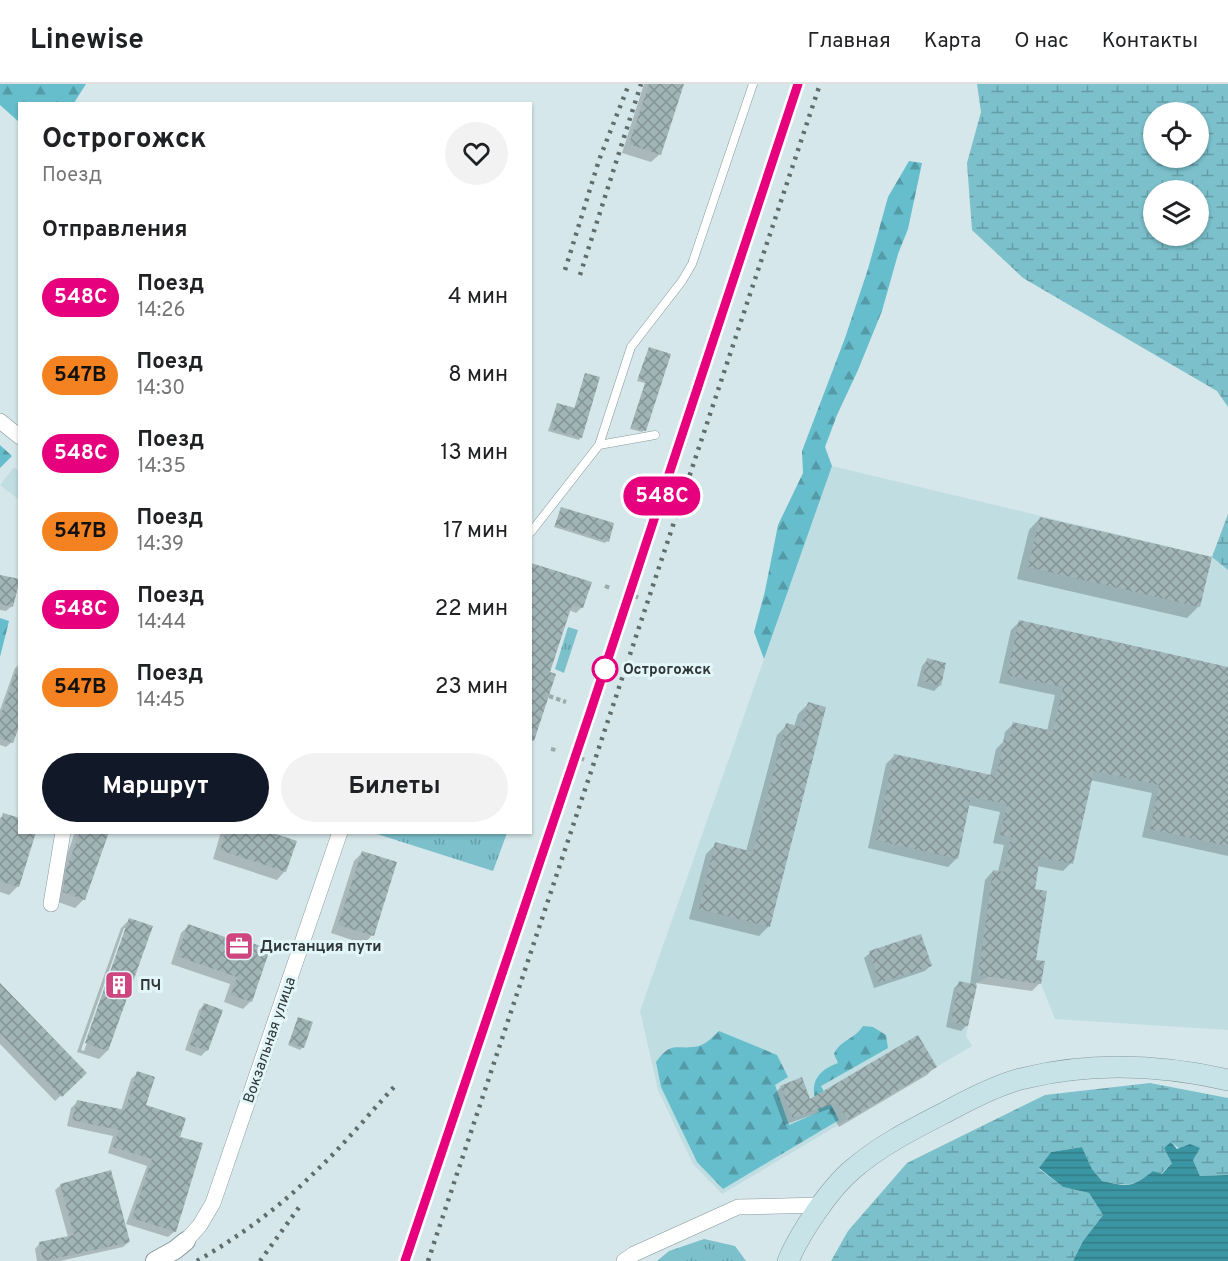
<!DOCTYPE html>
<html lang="ru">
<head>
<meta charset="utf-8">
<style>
  :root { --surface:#fff; --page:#f2f2f2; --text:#202124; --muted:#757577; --line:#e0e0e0; --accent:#111827 }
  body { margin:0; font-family:Overpass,sans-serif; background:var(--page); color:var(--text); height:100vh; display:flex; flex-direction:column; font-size:22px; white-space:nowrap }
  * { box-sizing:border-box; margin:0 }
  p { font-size:20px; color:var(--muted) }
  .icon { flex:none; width:33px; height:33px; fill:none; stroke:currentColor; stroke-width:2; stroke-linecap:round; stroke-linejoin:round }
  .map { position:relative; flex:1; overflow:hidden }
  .drawer { position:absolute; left:18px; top:18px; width:514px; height:732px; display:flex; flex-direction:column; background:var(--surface); border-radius:0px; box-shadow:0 2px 4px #0004 }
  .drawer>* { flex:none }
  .badge { padding:0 12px; border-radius:20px; font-size:21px; line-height:39px }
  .fabs { position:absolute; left:1143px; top:18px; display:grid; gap:12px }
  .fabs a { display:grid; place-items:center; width:66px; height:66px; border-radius:50%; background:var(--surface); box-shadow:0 2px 4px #0004; font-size:30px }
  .map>.badge { position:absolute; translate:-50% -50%; box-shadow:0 0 0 3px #fff }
  h2 { padding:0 24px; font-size:22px; line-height:54px }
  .round { display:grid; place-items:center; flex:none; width:63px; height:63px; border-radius:32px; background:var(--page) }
  .head { display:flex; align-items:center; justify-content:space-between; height:102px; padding:0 24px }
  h1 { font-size:28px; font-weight:700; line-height:45px }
  .button { display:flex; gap:12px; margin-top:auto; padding:12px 24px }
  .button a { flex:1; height:69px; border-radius:36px; background:var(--accent); color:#fff; font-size:24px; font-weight:700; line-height:69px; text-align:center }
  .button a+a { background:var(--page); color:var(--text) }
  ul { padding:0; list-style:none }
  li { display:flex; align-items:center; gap:18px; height:78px; padding:0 24px }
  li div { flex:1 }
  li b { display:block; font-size:22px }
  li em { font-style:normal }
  li .badge { min-width:66px; font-weight:700; text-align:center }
  header { display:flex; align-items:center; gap:36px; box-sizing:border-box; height:84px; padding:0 30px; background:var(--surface); border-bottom:2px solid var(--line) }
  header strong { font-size:28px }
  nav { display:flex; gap:33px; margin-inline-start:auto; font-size:21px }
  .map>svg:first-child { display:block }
</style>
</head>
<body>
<header>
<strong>Linewise</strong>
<nav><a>Главная</a><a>Карта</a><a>О нас</a><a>Контакты</a></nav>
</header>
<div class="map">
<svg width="1228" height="1177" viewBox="0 0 1228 1177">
  <defs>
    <pattern id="grass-tufts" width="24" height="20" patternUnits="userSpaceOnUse" patternTransform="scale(1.5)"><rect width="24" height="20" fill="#7bc0cb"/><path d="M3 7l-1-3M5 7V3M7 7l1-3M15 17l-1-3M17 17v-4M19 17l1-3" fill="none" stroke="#659da6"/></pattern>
    <pattern id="forest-firs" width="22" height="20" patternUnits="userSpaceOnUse" patternTransform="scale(1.5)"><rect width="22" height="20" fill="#66becc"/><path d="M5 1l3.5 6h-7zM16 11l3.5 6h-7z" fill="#549ba7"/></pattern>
    <pattern id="wetland-marsh" width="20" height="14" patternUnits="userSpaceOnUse" patternTransform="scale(1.5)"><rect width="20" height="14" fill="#7bc0cb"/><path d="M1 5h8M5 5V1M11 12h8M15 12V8" fill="none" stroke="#659da6"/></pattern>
    <pattern id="water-rules" width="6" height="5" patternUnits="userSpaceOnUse" patternTransform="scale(1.5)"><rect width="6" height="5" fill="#3b96a3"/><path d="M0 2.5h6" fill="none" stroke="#327b86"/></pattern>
    <pattern id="building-cross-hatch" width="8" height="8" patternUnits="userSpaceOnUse" patternTransform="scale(1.5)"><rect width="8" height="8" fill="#a1b4b6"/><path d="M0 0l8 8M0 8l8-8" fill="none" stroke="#849395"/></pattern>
  </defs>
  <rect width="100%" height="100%" fill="#d5e7ea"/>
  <path fill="#c0dde1" d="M832,382l380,91 16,13v460l-173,-11 -14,-35 -52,-8 -12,7 -11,53 6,10 -250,148 -29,-30 -35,-74 -18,-79z
    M14,383l5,4 -1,28 -18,-14z"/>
  <path fill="url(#grass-tufts)" d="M568,543l10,3 -14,43 -9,-4z
    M374,749l133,-1v1l-14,38z
    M704,1155l31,7 11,15h-89l12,-10z"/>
  <path fill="url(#forest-firs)" d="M0,0h86l-12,19 -54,1 -1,18 -19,-17z
    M909,77l13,2 -14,66 -10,25 -16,57 -24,59 -21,45 -12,32 7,19 -68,193 -10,-27 11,-41 13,-66 25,-52 -1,-22 43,-113 23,-69 20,-72z
    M0,361l12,11 -12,12z
    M0,534l9,3 -9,36z
    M863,942l10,1 13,8 2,13 -67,38 18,34 -116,69 -26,-27 -36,-75 -5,-25c16,-23 21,-11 43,-16 7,-2 15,-10 20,-15l58,24 11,22 -13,8 14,40 30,-13c-9,-23 -8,-39 19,-49l-4,-9c6,-14 21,-15 29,-28z"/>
  <path fill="url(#wetland-marsh)" fill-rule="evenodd" d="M977,0h251v323l-11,-16 -194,-113 -51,-48 -5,-67 14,-51zM1154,28h44v46h-44zM1154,106h44v46h-44z
    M1228,430v56l-16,-13z
    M1150,999l78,15v77l-28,1 -7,-16 -22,-18 1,21 -11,11 -8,-3c-22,17 -24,15 -51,10l-10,-12 -10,-22 -31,5 -12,17 24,18 26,6 14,22 -20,26 -10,20h-242l17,-30 59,-68 138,-68z"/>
  <path fill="url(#water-rules)" d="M1171,1058l6,7 13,-5 10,4 -7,12 7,16 28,-1v86h-155l10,-20 20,-26 -14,-22 -26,-6 -24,-19 12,-16 31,-5 10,22 10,12c27,6 29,7 51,-10l9,3 10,-11 -8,-15z"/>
  <path fill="#0003" fill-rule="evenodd" d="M644,0h38l-22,70 -9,8 -29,-9z
    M649,265l-5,81 -2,2 -12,-3 15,-46 -8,-2z
    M585,290l-4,63 -2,3 -31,-9 9,-27 17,5z
    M562,424l45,33 -2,2 -51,-16z
    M1040,434l159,88 -12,12 -170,-39 12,-49z
    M531,480l51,43 -6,6 -7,-3 -38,112z
    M0,494l12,28 -6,5 -6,-1z
    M1019,538l209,46v188l-86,-19 10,-44 -62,-13 -19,83 -8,8 -26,-5 -4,25 1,70 6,22 -8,8 -56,-8 -9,42 -6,6 -15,-4 8,-39 5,-5 11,2 15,-105 8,-9 5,1 6,-27 -11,-2 7,-31 -32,-7 -11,53 -9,9 -80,-19 18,-84 8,-8 96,20 6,-27 7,-7 2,-10 8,-8 34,7 8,-36 -56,-12 12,-53z
    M927,576l13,25 -6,6 -17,-5 5,-20z
    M20,580v56l-8,22 -6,5 -6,-2v-35l15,-42z
    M808,620l-39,222 -10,10 -70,-17 17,-65 10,-10 30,7 31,-116 10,-10 7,2 4,-13z
    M4,730l14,72 -9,9 -9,-3v-74z
    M75,748h33l-24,67 -9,9 -20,-7 3,-21z
    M221,748h44l20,39 -8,9 -64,-21z
    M362,769l10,82 -8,9 -33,-11 23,-72z
    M130,835l-23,132 -8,8 -22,-7 44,-124zM124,844h4l-44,123 -3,-1z
    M188,842l59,20 4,55 -8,8 -19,-7 6,-18 -59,-20 10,-31z
    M870,869l60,13 -5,5 -51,17 -10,-30z
    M0,901l85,88 -30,28 -55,-57z
    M204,921l3,45 -6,6 -16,-6 14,-40z
    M298,934l5,29 -3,3 -12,-5z
    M935,983l-8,8 -88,52 -10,-18 -45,16 -11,-30 8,-8 28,14z
    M138,989l6,33 34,32 -3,93 -7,6 -42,-13 21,-58 -39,-13 5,-17 -46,-10 4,-18 6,-6 44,9 10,-32z
    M61,1101l68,57 -6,5 -63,14h-23l-2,-12 5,-6 28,-6 -13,-47z"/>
  <path fill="url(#building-cross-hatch)" d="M649,0h35l-23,71 -32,-11z
    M649,263l22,7 -25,77h-2l-13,-4 15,-46 -8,-3z
    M585,289l15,4 -18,61 -32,-9 7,-26 18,5z
    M561,423l53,16 -5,19 -54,-17z
    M1040,433l172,40 -12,50 -172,-40z
    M531,479l61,19 -9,26 -11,-3 -22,67 6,2 -22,67 -3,-1z
    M0,491l20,4 -7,28 -13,-3z
    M1019,536l209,47v179l-78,-17 9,-44 -65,-14 -21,93 -33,-7 -5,32 12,2 -11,69 9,1 -4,23 -63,-9 15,-105 11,2 7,-35 -11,-2 7,-31 -36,-7 -13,62 -82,-19 18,-86 102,22 8,-37 5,1 4,-18 40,9 10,-44 -56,-12z
    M927,574l19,5 -5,23 -19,-5z
    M17,585h3v55l-7,19 -13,-5v-21z
    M808,618l18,5 -56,220 -71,-18 16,-67 38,10 33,-129 15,4z
    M3,729l17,5v14h16l-17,55 -19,-6v-58z
    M80,748h29l-24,68 -22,-8 3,-22z
    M226,748h44l27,9 -11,31 -66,-22z
    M362,767l35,11 -23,74 -36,-11z
    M129,834l24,8 -45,125 -23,-8z
    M188,840l60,21 1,-3 21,7 -18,53 -21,-7 6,-18 -60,-21z
    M921,850l11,32 -53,17 -10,-32z
    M959,897l18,4 -9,41 -17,-4z
    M0,899l87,90 -25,24 -62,-64z
    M204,919l19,7 -15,41 -18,-6z
    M298,933l15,5 -9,26 -15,-5z
    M918,951l19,32 -89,53 -11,-18 -44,16 -13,-32 22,-9 8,22z
    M137,987l18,6 -9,28 40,13 -6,19 23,6 -27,89 -44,-14 20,-59 -39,-12 6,-17 -47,-10 5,-20 48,10z
    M111,1086l19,72 -87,19 -4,-19 35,-7 -14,-51z"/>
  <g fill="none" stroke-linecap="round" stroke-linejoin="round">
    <g stroke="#87999b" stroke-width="9">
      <path id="service" d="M599,361l56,-10
        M531,448l68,-87 32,-98 51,-66 10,-17 61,-180"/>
    </g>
    <g stroke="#87999b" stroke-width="16">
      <path id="minor" d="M0,337l20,16
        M51,820l12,-72
        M186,1157l14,-16 13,-22 127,-371
        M624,1177l10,-7 104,-47 84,-2"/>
    </g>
    <g stroke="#87999b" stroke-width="20">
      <path id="tertiary" d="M155,1177l20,-11 11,-9"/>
    </g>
    <g stroke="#87999b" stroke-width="22">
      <path id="secondary" d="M788,1177c12,-28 41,-72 65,-92 28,-24 60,-40 93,-57 22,-12 55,-29 79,-34 66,-16 137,-13 203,2"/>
    </g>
    <path stroke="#9caaac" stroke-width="4" stroke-dasharray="4.5 3" stroke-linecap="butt" d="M605,502l5,2
      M634,512l6,2
      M549,612l17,6
      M551,665l5,1
      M580,674l5,2"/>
    <use href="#service" stroke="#fff" stroke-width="8"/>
    <use href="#minor" stroke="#fff" stroke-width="15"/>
    <use href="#tertiary" stroke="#fff" stroke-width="18"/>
    <use href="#secondary" stroke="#c8e3e7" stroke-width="21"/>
    <path stroke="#616c6d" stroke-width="4.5" stroke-dasharray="3 6" stroke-linecap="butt" d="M565,186l34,-110 30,-76
      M580,191l61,-191
      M197,1177c43,-25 83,-54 118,-89 28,-26 53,-57 79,-85
      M260,1177l40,-55
      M405,1177l200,-592 193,-585
      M428,1177l392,-1177"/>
  </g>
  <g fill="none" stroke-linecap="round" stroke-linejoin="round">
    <g stroke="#fff" stroke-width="14">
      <path id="line" d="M405,1177l185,-548 208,-629"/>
    </g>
    <use href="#line" stroke="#e6007e" stroke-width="9"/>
  </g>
  <defs>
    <g id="office-square" transform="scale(1.5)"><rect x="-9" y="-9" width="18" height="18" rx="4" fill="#ce457f" stroke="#e2f5f8"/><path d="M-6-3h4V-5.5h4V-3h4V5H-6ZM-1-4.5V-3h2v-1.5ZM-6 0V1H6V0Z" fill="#fff"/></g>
    <g id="building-square" transform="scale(1.5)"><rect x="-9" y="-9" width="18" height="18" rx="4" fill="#ce457f" stroke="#e2f5f8"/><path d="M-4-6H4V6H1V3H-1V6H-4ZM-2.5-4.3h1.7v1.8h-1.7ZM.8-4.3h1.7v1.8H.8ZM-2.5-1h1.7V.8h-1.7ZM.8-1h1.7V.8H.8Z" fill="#fff"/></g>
  </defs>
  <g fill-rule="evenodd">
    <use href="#office-square" x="239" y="862"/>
    <use href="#building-square" x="119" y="901"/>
  </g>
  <circle fill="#fff" stroke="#e6007e" stroke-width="3" cx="605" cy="585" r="12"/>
  <g text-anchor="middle" stroke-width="6" stroke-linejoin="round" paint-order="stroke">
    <g font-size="15" font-weight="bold" fill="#303738" stroke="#e2f5f8" text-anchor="start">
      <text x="623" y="590">Острогожск</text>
    </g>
    <g font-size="15" font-weight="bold" fill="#303738" stroke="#e2f5f8" text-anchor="start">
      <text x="260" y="867">Дистанция пути</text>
      <text x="140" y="906">ПЧ</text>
    </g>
    <g font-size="15" fill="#303738" stroke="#e2f5f8">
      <text transform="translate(269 956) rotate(-71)" y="5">Вокзальная улица</text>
    </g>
  </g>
</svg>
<div class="fabs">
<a><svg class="icon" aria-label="locate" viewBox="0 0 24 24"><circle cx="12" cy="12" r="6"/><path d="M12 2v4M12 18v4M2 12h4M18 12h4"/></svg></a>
<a><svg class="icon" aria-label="layers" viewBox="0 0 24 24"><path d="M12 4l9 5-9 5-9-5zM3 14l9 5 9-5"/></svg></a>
</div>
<b class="badge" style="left:662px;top:412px;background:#e6007e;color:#fff">548С</b>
<section class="drawer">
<div class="head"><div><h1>Острогожск</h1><p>Поезд</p></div><a class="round"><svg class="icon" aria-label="heart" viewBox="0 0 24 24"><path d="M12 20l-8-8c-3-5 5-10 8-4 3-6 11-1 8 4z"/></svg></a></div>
<h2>Отправления</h2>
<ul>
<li><span class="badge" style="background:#e6007e;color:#fff">548С</span><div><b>Поезд</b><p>14:26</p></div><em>4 мин</em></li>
<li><span class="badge" style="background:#f58220;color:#111">547В</span><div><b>Поезд</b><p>14:30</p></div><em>8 мин</em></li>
<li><span class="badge" style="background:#e6007e;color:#fff">548С</span><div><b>Поезд</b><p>14:35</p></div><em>13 мин</em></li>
<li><span class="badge" style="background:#f58220;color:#111">547В</span><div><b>Поезд</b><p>14:39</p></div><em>17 мин</em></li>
<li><span class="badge" style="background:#e6007e;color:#fff">548С</span><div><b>Поезд</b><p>14:44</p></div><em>22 мин</em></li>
<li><span class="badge" style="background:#f58220;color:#111">547В</span><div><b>Поезд</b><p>14:45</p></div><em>23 мин</em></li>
</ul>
<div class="button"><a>Маршрут</a><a>Билеты</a></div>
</section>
</div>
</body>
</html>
